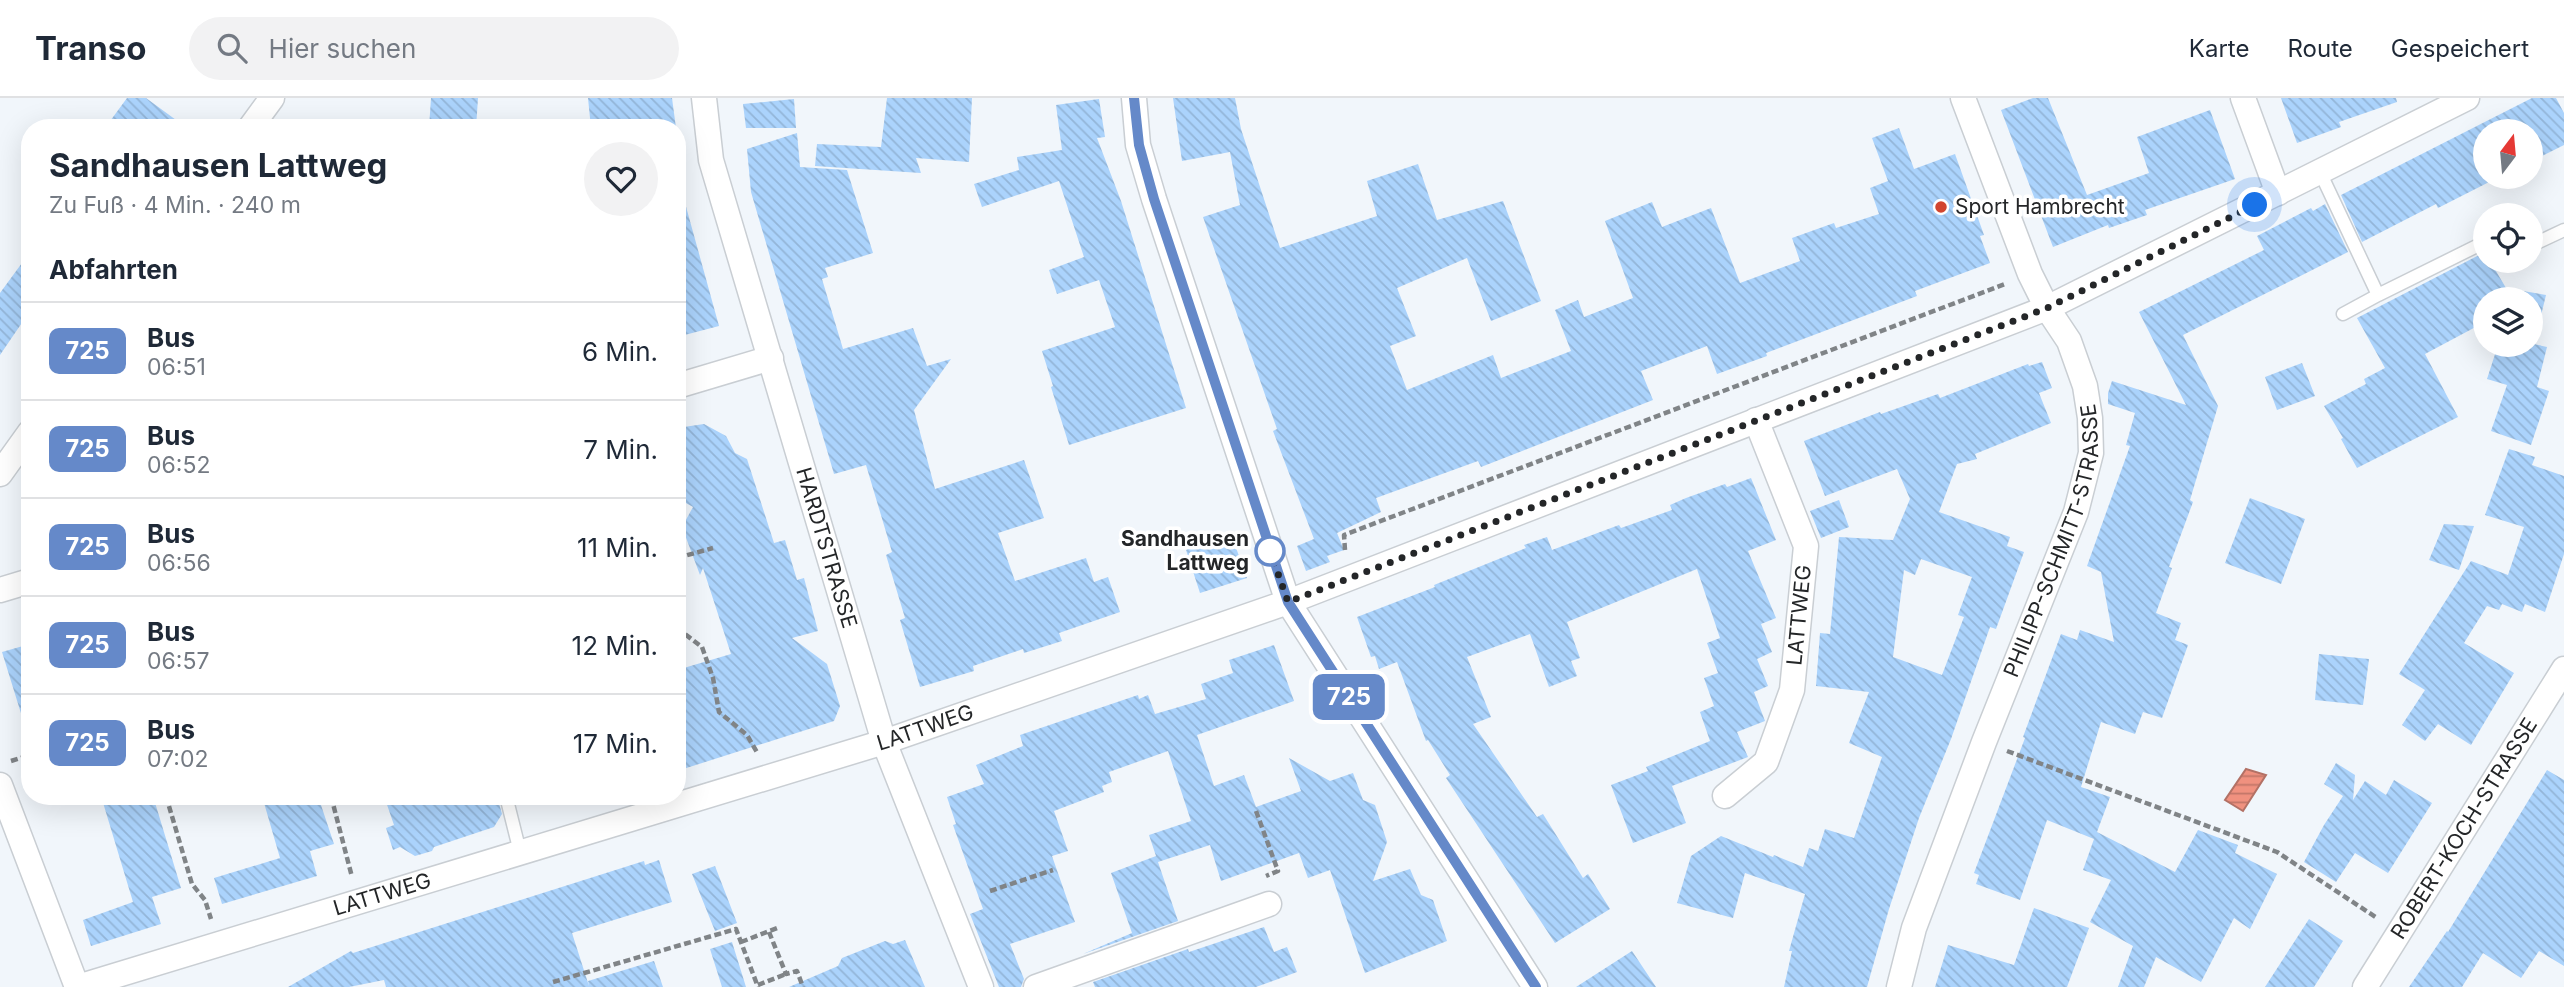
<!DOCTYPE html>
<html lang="de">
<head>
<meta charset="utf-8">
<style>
  :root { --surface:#fff; --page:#f2f2f3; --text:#1f2937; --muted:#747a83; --line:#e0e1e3 }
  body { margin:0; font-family:Inter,sans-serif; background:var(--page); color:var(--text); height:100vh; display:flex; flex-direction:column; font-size:26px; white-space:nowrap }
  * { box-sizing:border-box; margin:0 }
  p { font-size:23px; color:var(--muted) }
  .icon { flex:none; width:38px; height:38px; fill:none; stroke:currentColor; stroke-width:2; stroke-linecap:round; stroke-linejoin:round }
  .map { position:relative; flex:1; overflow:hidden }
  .side { position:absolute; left:21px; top:21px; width:665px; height:686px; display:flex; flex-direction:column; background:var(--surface); border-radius:28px; box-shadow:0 7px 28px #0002 }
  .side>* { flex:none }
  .badge { padding:0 14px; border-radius:10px; font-size:24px; line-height:46px }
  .needle { width:46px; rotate:16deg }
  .fabs { position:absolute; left:2473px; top:21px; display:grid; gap:14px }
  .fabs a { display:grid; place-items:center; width:70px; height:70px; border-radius:50%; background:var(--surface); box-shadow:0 7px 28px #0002; font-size:35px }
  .you { position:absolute; width:35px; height:35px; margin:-18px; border:5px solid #fff; border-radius:50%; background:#1a73e8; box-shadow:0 0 0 10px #1a73e833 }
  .map>.badge { position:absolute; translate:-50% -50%; box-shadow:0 0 0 4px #fff }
  h2 { padding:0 28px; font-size:26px; line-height:63px }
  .round { display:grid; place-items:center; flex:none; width:74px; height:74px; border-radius:37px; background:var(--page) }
  .headline { display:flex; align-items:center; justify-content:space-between; height:119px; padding:0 28px }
  h1 { font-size:33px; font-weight:700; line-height:52px }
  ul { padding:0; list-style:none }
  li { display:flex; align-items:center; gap:21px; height:98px; padding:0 28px; border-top:2px solid var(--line) }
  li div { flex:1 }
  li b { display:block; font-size:26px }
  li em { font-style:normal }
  li .badge { min-width:77px; font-weight:700; text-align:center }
  header { display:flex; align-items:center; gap:42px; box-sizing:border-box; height:98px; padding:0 35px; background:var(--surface); border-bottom:2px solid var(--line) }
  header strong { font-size:33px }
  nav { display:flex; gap:38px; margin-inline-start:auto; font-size:24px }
  .search { width:490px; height:63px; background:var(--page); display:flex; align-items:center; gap:18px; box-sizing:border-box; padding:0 24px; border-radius:38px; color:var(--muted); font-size:26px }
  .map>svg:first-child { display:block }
</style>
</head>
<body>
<header>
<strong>Transo</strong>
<div class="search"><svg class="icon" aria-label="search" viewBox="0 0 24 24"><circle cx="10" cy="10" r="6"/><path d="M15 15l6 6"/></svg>Hier suchen</div>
<nav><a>Karte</a><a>Route</a><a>Gespeichert</a></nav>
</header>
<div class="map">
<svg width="2564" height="889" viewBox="0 0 2564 889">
  <defs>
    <pattern id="water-rules" width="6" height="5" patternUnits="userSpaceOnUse" patternTransform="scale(1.75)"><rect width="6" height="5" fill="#f0917f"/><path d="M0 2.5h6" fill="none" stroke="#c27668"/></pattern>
    <pattern id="building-back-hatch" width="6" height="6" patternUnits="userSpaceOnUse" patternTransform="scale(1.75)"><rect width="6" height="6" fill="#abd3fc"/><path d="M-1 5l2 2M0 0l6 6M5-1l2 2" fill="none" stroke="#93b5d8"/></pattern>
  </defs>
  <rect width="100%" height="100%" fill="#f1f6fb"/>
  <path fill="url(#water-rules)" stroke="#b37165" stroke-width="2" d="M2246,671l20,6 -23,36 -18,-11z"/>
  <path fill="url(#building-back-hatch)" fill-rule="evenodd" d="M127,0h19l41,30h-82z
    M431,0h47l-2,30h-47z
    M588,0h84l4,30h-85z
    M887,0h85l-3,64 -53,-4 5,15 -106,-7 2,-22 64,3z
    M1173,0h62l6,31 39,119 97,-32 -10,-35 51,-17 19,56 66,-19 38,100 -50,20 -24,-63 -70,30 19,48 -26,10 17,44 86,-35 8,23 70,-27 -16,-41 23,-10 6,17 49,-19 -28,-77 47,-19 10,25 49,-19 29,75 60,-22 -8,-23 42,-15 2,5 43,-14 -9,-26 18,-7 -16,-43 27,-10 15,41 41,-15 29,81 -4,1 10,27 -75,28 2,5 -151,57 1,3 -50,18 -10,-28 -66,25 12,29 -172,67 -3,-6 -102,37 5,14 -44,21 7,17 -17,6 3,6 -24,9 -9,-25 17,-7 -41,-108 4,-2 -74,-212 37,-12 -10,-53 -48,9z
    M2033,0h15l39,97 62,-22 -12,-36 73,-27 25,69 -90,31 2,5 -38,13 -1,-3 -55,22 -52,-137z
    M2281,0h115l1,4 -58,20 2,5 -44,16z
    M2532,0h24l8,15v32l-34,17v-31h-45v46h14l-61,31 -2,-4 -74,38 -21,-47z
    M794,1l2,29h-50l-3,-24z
    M1099,1l6,38 -8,1 24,63 65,207 -117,37 -18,-58 2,-1 -11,-35 73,-24 -16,-47 -42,14 -8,-24 35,-13 -25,-76 -77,26 -8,-23 45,-14 -2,-13 45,-7 -6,-45z
    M797,35l3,34 47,3 26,83 -48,15 3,9 -6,2 21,70 70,-21 14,38 24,-7 -37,51 21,79 89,-29 20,58 -46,15 17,48 71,-23 8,24 14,-5 12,35 -61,21 3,8 -38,12 -1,-4 -50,17 1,5 -54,16 -20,-67 5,-2 -19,-63 6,-3 -26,-87 -32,9 -83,-282 -4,-43z
    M685,105l34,123 -42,11v-133z
    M2325,106l23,48 -165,83 35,71 -28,94 3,2 -24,65 3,1 -16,45 25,10 -6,17 13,5 -26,73 -19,-6 -8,22 -34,-12 -20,65 29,10 -13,35 78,40 23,-42 40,15 -3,8 42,21 -27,55 -16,-11 -33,64 -45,-25 -12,30h-26l15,-41 -43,-24 21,-42 -28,-10 11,-31 -47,-19 -27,80 -44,-16 3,-9 -5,-2 51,-135 -2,-1 38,-103 16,6 3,-10 34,12 -13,-70 -14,-6 43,-120 -4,-1 9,-32 -27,-9v-11l4,-12 74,24 -47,-93 125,-62 -7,-14 54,-28 2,3z
    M30,154v59l-30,44v-62z
    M2485,154v9h5l16,27 40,7 -12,49 13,3 -10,40 12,4 -18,54 -40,-14 16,-46 -20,-6 11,-34h32v-46h-45v23l-60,32 33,63 -101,51 -16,-29 2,-1 -19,-32 42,-22 -2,-5 21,-11 -28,-50z
    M2042,264l10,26 -13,5 12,30 -76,31 2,5 -20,5 -18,48 71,25 -3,9 17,6 -28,77 -6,-2 -39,112 -32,79 -30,91 -22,78h-83l8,-36h-3l16,-57 -60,-21 -12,45 -56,-15 14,-47 30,-20 52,21 1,-2 29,12 6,-19 9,3 7,-22 29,9 28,-81 -33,-14 20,-51 -53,-6 4,-53 10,1 9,-97 54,3 17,-41 -13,-30 -72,27 -21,-55 76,-29 1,2 57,-20 2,4 88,-34 1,2zM1921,461l51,18 -14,38 6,2 -22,58 -49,-18 11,-87 11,5z
    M2302,265l13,33 -38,14 -12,-33z
    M704,326l22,12 9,17 12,6 27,84 11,-3 12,40 7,-2 14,53 -26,7 35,26 13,42 -6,15 -157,50v-101l54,-16 -28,-86 -3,7 -18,-48 11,-20 -16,-9v-70z
    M2509,351l26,8 -3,8 32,11v78l-19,58 -20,-8 -3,8 -20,-8 -3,6 -12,-4 -23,37 50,30 -43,72 -33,-21 -13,17 -23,-16 23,-35 -26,-16 72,-113 37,14 16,-48 -39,-12z
    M1751,380l25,62 -28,11 28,67 -15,6 11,28 -15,7 11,27 -14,6 11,29 -28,11 11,25 -76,29 14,37 -53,20 -22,-58 37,-14 -2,-4 64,-26 -10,-29 14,-6 -10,-28 14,-5 -11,-30 13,-5 -23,-69 -130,53 13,36 -9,3 6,15 -28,11 -19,-53 -63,23 24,60 -18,7 64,93 6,-3 40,64 5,-4 22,35 -55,34 -109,-165 4,-3 -22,-35 -2,1 -29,-79 -18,7 -4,-13 -4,1 -14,-40 78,-30 -1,-2 92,-37 -2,-3 23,-8 5,13 67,-25 2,3 51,-18 -2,-5 16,-7 39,-14 2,3z
    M2250,400l55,21 -24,65 -56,-21z
    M1839,402l10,27 -28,11 -11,-27z
    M2444,426l30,2 -15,44 -30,-10z
    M1231,436l16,44 -47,15 -14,-43z
    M30,546v78l-6,1 -22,-71z
    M1274,547l20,56 -97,34 17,51 30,-11 12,32 45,-16 -12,-33 41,23 23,-8 10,27 12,5 12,37 -14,39 37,-12 11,26 12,5 14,41 -82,32 -35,-103 -22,8 -9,-25 -78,28 -11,-36 -52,17 20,59 -95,33 49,-21 -21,-60 45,-17 -7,-21 42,-14 -23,-70 -59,21 3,10 -10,4 2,6 -50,19 14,40 -16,5 23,66 -65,22 14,35 -3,8h-22l-29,-73 13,-5 -30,-84 3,-1 -9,-27 37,-13 -8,-19 47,-19 -3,-11 118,-40 1,4 9,-4 7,19 51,-15 -5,-15 32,-11 -4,-13z
    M2319,556l50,5 -6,46 -48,-5z
    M2336,665l19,12 -2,25 12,-19 21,14 8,-15 38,23 -44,70 -33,-20 -19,29 -32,-20 20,-37 19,-29 -19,-12z
    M2547,672l17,10v186l-25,-15 -18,27 -38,-25 -21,34h-53l38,-56 1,1z
    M101,698h52l28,92 -29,9 9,27 -70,22 -8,-26 50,-18z
    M262,698h56l16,48 -24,7 7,25 -95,28 -8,-26 66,-20z
    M384,698h113l5,18 -8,13 -60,20 -2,4 -17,5 -15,-9 -7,3 -7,-22 8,-3z
    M659,762l13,42 -100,31 17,53 -1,-5 66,-20 9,26h-277l-2,-7 -35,7h-61l63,-36 2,2 291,-92 1,4z
    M715,768l22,57 -22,8 -23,-57z
    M2034,810l55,20 -22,59h-132l13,-42 66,20z
    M2309,821l34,22 -29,46h-49z
    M1264,829l10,25 13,-5 10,25 -41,15h-161l-2,-5 95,-33 1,3z
    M905,842l20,47h-136l49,-21 4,-8 43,-17 8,3z
    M732,844l14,45h-24l-12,-38z
    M1632,853l24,36h-80z"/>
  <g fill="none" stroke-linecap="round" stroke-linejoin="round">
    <g stroke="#c9ced3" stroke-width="15">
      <path id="service" d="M2320,74l58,123 107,-53
        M2530,148l34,-16
        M2343,216l35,-19
        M506,698l14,56"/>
    </g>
    <g stroke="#c9ced3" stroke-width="27">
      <g id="minor">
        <path id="s1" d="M704,0l7,62 173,582 97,245"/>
        <path d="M1134,0l4,47 16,54 134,403 247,385"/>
        <path d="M2243,0l35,95"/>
        <path d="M250,30l22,-30"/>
        <path d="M677,288l94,-28"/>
        <path d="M0,376l30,-42"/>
        <path d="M0,492l30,-9"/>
        <path d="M0,687l77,202"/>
        <path id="s2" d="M1725,698l41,-34 26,-72 14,-144 -50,-126"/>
        <path id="s3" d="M78,889l806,-245 404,-140 759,-294 420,-210"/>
        <path d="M1036,889l233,-83"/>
        <path id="s4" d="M1899,889l15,-59 70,-186 92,-230 15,-59 -1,-35 -5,-32 -16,-45 -22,-33 -17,-34 -67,-176"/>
        <path id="s5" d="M2365,889l199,-318"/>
      </g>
    </g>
    <path stroke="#808487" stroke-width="4.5" stroke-dasharray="7 3.5" stroke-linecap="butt" d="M1345,452l-1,-15 661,-251
      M677,460l36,-10
      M677,530l25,19 11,31 6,34 28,23 11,19
      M2007,653l270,101 100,66
      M11,663l19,-6
      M166,698l26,88 13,16 6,19
      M331,698l21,81
      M1256,713l22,60 -12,5
      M990,793l63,-21
      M769,834l17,42 11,-3 6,16
      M741,844l39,-15
      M553,884l183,-53 22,58
      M758,887l28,-11"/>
    <use href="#service" stroke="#fff" stroke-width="12"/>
    <use href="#minor" stroke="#fff" stroke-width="24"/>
  </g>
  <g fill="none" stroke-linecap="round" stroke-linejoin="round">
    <g stroke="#fff" stroke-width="16">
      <path id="line" d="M1134,0l5,47 15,54 134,403 248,385"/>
    </g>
    <use href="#line" stroke="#6589c9" stroke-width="10"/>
    <path stroke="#242628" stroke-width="7" stroke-dasharray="0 12.6" d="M1270,453l-2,-6 20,57 759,-294 208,-103"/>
  </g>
  <circle fill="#d1452f" stroke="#fff" stroke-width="2.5" cx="1941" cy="109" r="7"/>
  <circle fill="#fff" stroke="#6589c9" stroke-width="3.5" cx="1270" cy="453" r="14"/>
  <g text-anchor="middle" stroke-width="7" stroke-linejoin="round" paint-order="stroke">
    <g font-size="21" fill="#242628" stroke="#fff" text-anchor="start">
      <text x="1955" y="116">Sport Hambrecht</text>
    </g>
    <g font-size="21" font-weight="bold" fill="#242628" stroke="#fff" text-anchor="end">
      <text x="1249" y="448">Sandhausen<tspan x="1249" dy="24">Lattweg</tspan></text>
    </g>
    <g font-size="21" fill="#242628" stroke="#fff">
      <text dy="7" stroke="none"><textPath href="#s4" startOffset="474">PHILIPP-SCHMITT-STRASSE</textPath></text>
      <text dy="7" stroke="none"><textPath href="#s1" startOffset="467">HARDTSTRASSE</textPath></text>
      <text dy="7" stroke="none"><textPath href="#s2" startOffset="205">LATTWEG</textPath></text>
      <text dy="7" stroke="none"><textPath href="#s3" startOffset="886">LATTWEG</textPath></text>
      <text dy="7" stroke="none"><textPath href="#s5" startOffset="187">ROBERT-KOCH-STRASSE</textPath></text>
      <text dy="7" stroke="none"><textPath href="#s3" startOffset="318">LATTWEG</textPath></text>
    </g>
  </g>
</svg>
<div class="fabs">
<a><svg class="needle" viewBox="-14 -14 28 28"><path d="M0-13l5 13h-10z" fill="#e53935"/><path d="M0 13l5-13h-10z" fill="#747a83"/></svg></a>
<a><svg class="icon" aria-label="locate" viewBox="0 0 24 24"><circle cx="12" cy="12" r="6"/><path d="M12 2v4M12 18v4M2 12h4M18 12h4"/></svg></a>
<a><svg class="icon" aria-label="layers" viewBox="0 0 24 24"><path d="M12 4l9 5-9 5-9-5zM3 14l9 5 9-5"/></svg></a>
</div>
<div class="you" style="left:2255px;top:107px"></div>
<b class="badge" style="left:1349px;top:599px;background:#6589c9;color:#fff">725</b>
<section class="side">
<div class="headline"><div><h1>Sandhausen Lattweg</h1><p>Zu Fuß · 4 Min. · 240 m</p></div><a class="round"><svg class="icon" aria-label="heart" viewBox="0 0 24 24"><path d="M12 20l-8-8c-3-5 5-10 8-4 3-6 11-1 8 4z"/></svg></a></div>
<h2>Abfahrten</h2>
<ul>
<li><span class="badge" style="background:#6589c9;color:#fff">725</span><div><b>Bus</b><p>06:51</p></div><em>6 Min.</em></li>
<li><span class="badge" style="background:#6589c9;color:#fff">725</span><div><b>Bus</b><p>06:52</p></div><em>7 Min.</em></li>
<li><span class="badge" style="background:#6589c9;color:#fff">725</span><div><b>Bus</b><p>06:56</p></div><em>11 Min.</em></li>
<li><span class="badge" style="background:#6589c9;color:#fff">725</span><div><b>Bus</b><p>06:57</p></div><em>12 Min.</em></li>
<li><span class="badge" style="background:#6589c9;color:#fff">725</span><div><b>Bus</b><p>07:02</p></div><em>17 Min.</em></li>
</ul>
</section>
</div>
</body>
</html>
